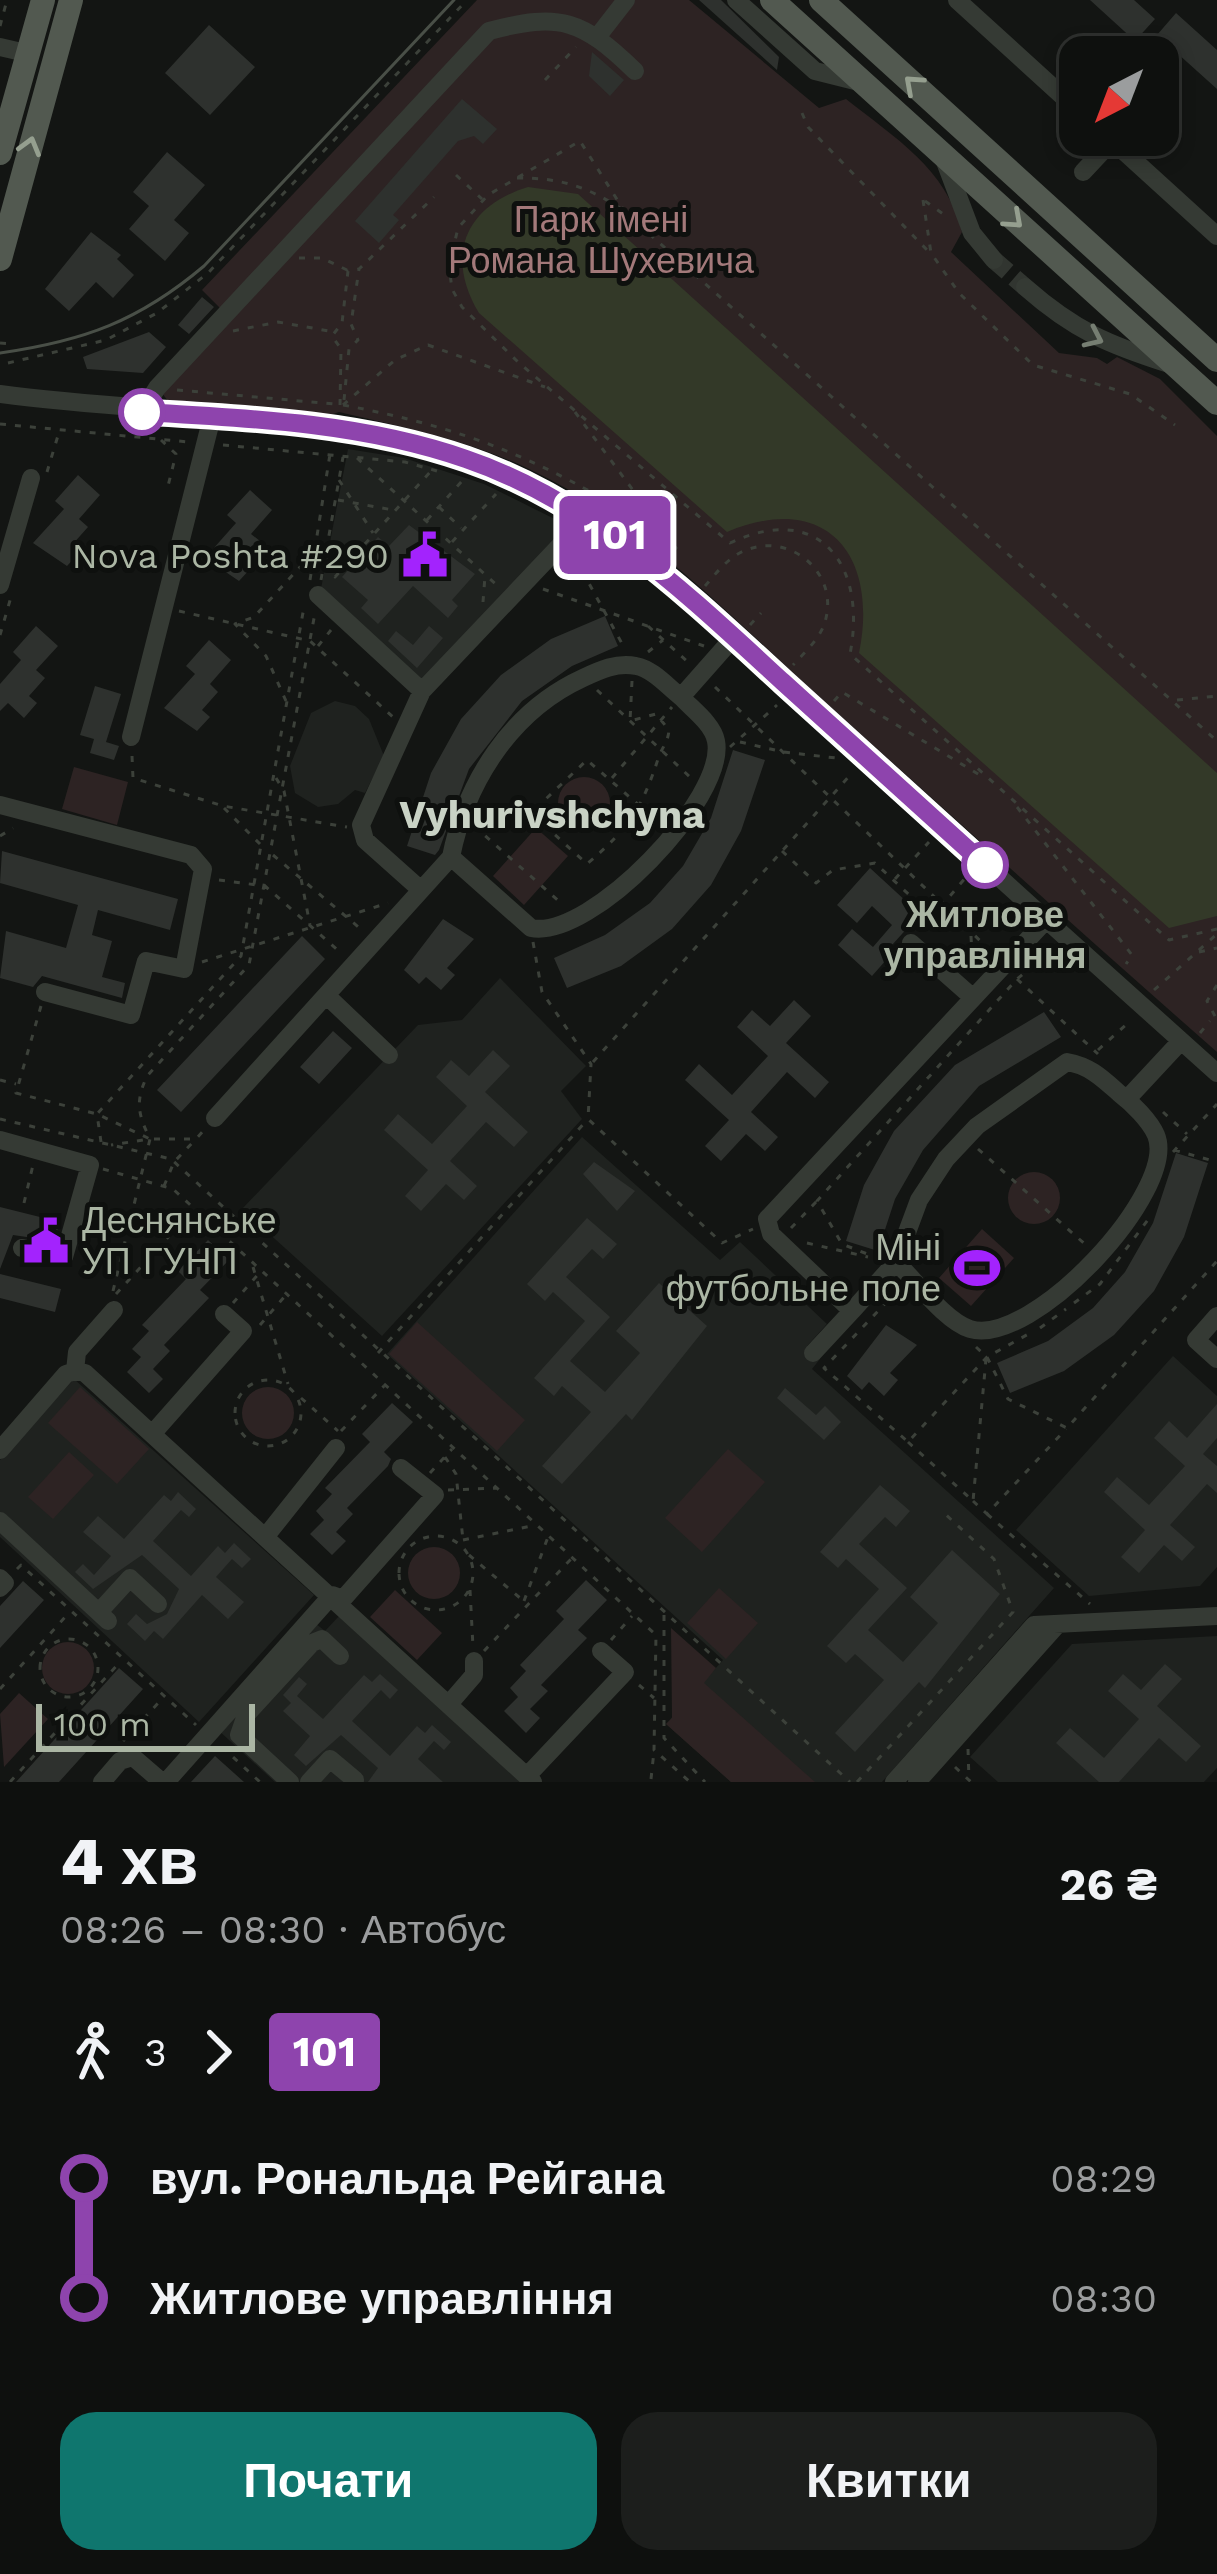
<!DOCTYPE html>
<html lang="uk">
<head>
<meta charset="utf-8">
<style>
  :root { --surface:#0e100e; --page:#1c1e1c; --text:#f1f3f6; --muted:#9b9d9e; --line:#2e302e; --accent:#0f766e }
  body { margin:0; font-family:"Work Sans",sans-serif; background:var(--page); color:var(--text); height:100vh; display:flex; flex-direction:column; font-size:45px; white-space:nowrap }
  * { box-sizing:border-box; margin:0 }
  p { font-size:39px; color:var(--muted) }
  .icon { flex:none; width:66px; height:66px; fill:none; stroke:currentColor; stroke-width:2; stroke-linecap:round; stroke-linejoin:round }
  .map { position:relative; height:1782px; overflow:hidden }
  .details { display:flex; flex-direction:column; background:var(--surface); flex:1 }
  .details>* { flex:none }
  .badge { padding:0 24px; border-radius:9px; font-size:42px; line-height:78px }
  .needle { width:78px; rotate:222deg }
  .tools { position:absolute; left:1059px; top:36px; display:grid; gap:24px }
  .tools a { display:grid; place-items:center; width:120px; height:120px; border-radius:24px; background:var(--surface); box-shadow:0 6px 18px #0003,0 0 0 3px var(--line); font-size:60px }
  .scale { position:absolute; left:36px; bottom:30px; width:219px; box-sizing:border-box; padding-left:12px; border:6px solid #abb6a4; border-top:0; font-size:33px; line-height:42px; white-space:nowrap; color:#abb6a4; -webkit-text-stroke:9px #0e100e; paint-order:stroke }
  .map>.badge { position:absolute; translate:-50% -50%; box-shadow:0 0 0 6px #fff }
  .legs { display:flex; align-items:center; gap:18px; height:132px; padding:0 60px; font-size:39px }
  .legs p { margin-inline-start:auto }
  .overview { display:flex; align-items:center; justify-content:space-between; height:204px; padding:0 60px }
  h1 { font-size:66px; font-weight:800; line-height:90px }
  .action { display:flex; gap:24px; margin-top:auto; padding:24px 60px }
  .action a { flex:1; height:138px; border-radius:36px; background:var(--accent); color:#fff; font-size:48px; font-weight:800; line-height:138px; text-align:center }
  .action a+a { background:var(--page); color:var(--text) }
  ul { padding:0 60px; list-style:none }
  li { display:flex; align-items:center; gap:42px; height:120px; font-size:45px }
  li i { display:grid; place-items:center; width:18px; height:100%; margin:0 15px; background:currentColor }
  li i::after { content:''; width:30px; height:30px; margin:-15px; border:9px solid; border-radius:50%; background:var(--surface) }
  li p { margin-inline-start:auto }
  li:first-child i { background:linear-gradient(#0000 50%,currentColor 0) }
  li:last-child i { background:linear-gradient(currentColor 50%,#0000 0) }
  .map>svg:first-child { display:block }
</style>
</head>
<body>
<div class="map">
<svg width="1217" height="1782" viewBox="0 0 1217 1782">
  <rect width="100%" height="100%" fill="#131513"/>
  <path fill="#1f221f" d="M348,449l56,9 80,26 89,44 -151,160 -102,-94z
    M335,701l20,5 14,13 15,37 -19,37 -10,-3 -17,14 -20,3 -23,-14 -5,-27 21,-53z
    M500,978l86,88 -25,25 21,28 -200,217 -140,-127 176,-184 44,-5z
    M582,1137l138,123 20,-18 87,82 -20,22 13,13 -8,10 242,219 -172,194h-151l-65,-58 57,-64 -336,-306z
    M1173,1356l44,40v171l-17,19 -111,10 -73,-66z
    M74,1379l240,216 -115,127 -199,-185v-77z
    M340,1615l183,167h-248l-58,-53 98,-106 10,8z
    M1217,1636v132l-13,14h-206l-28,-25 102,-113z"/>
  <path fill="#2d2323" d="M477,0h212l130,108 27,-9c49,39 101,70 116,133l-11,20 108,101 38,5 10,6 10,-7 43,22 57,57v616c-132,-116 -263,-234 -394,-352 -91,-82 -180,-177 -292,-230 -59,-29 -128,-43 -192,-58l-12,4 -159,-15 -6,-8 66,-77 -26,-26z
    M74,767l54,15 -11,43 -55,-16z
    M558 803a26 26 0 1 1 52 0a26 26 0 1 1-52 0Z
    M536,828l32,28 -44,49 -31,-29z
    M1008 1198a26 26 0 1 1 52 0a26 26 0 1 1-52 0Z
    M982,1229l32,29 -43,48 -32,-28z
    M417,1322l108,98 -28,31 -108,-97z
    M80,1387l69,62 -32,35 -69,-61z
    M242 1413a26 26 0 1 1 52 0a26 26 0 1 1-52 0Z
    M728,1449l37,33 -63,70 -37,-34z
    M69,1452l25,23 -41,44 -25,-22z
    M408 1573a26 26 0 1 1 52 0a26 26 0 1 1-52 0Z
    M719,1588l39,35 -32,36 -39,-36z
    M395,1590l47,43 -25,27 -47,-43z
    M671,1628l45,40 -12,15 111,99h-84l-65,-58 6,-6z
    M42 1668a26 26 0 1 1 52 0a26 26 0 1 1-52 0Z
    M19,1693l29,26 -44,48 -4,-53z"/>
  <path fill="#333928" d="M528,187l50,7 639,579v143l-48,12 -310,-275c20,-97 -32,-163 -132,-121l-248,-219c-35,-58 -13,-107 49,-126z"/>
  <path fill="#2e312e" d="M699,0h22l58,57 -2,13z
    M1090,0h44l21,19 -20,22z
    M1176,13l41,37v39l-60,-54z
    M209,25l46,42 -45,48 -45,-42z
    M592,52l32,28 -14,16 -21,-20z
    M462,99l35,30 -14,15 -9,-8 -16,5 -65,74 6,5 -20,23 -24,-22z
    M167,152l38,33 -31,35 15,13 -24,28 -36,-32 20,-23 -16,-14z
    M91,232l30,23 -4,4 17,16 -21,23 -17,-16 -27,29 -24,-22z
    M202,297l12,10 -25,27 -11,-9z
    M149,332l17,15 -23,26 -56,-4 -4,-12z
    M78,475l22,20 -21,24 9,8 -16,18 8,7 -13,14 -34,-23 31,-34 -9,-8z
    M250,490l22,20 -21,24 9,7 -16,19 8,7 -13,14 -34,-23 31,-35 -9,-8z
    M409,525l66,49 -23,26 6,6 -10,12 -35,-32 -35,38 -17,-16 7,-8 -26,-23 36,-40 11,9z
    M605,616l13,30 -46,20 -50,35 -53,68 -30,81 -4,5 -28,-9 24,-73 30,-54 40,-44 50,-36z
    M36,626l22,20 -22,24 9,8 -16,18 8,7 -13,15 -16,-15 -8,8v-27l21,-24 -8,-8z
    M429,626l14,12 -26,30 -29,-27 8,-10 17,14z
    M209,640l22,20 -21,24 8,8 -16,18 8,7 -13,14 -33,-23 31,-34 -9,-8z
    M95,686l26,8 -15,48 13,4 -5,14 -24,-7 4,-14 -14,-4z
    M733,750l32,10 -24,71 -30,54 -39,44 -51,37 -54,22 -13,-30 51,-23 45,-32 33,-37 28,-48z
    M2,851l176,48 -8,31 -72,-20 -6,25 20,6 -10,36 23,6 -3,15 -80,-22 -9,11 -33,-9 6,-47 60,17 12,-43 -78,-22z
    M870,868l50,46 -37,41 4,4 -15,17 -34,-31 14,-16 21,18 19,-22 -20,-19 -15,17 -20,-18z
    M443,919l31,20 -27,29 8,7 -14,15 -15,-13 -7,7 -15,-14z
    M302,936l23,23 -144,153 -24,-22z
    M794,1000l17,16 -25,27 43,39 -14,16 -28,-26 -36,40 27,25 -13,14 -19,-17 -25,27 -16,-15 24,-26 -44,-40 14,-16 33,31 36,-39 -31,-29 15,-17 18,16z
    M1044,1012l17,25 -82,49 -56,64 -28,49 -17,52 -32,-10 18,-56 30,-54 61,-66z
    M333,1031l19,17 -33,36 -19,-17z
    M493,1050l17,16 -25,26 43,40 -14,15 -28,-25 -36,39 27,25 -13,14 -18,-16 -25,27 -16,-15 23,-26 -44,-40 14,-16 34,30 35,-38 -31,-29 15,-17 18,16z
    M1176,1153l32,10 -24,74 -30,54 -40,44 -50,36 -54,22 -13,-30 51,-22 45,-33 32,-36 28,-49z
    M594,1162l41,29 -18,20 -34,-37z
    M0,1207l60,15 -6,19 -41,-6 -13,34z
    M587,1218l30,26 -14,15 -11,-10 -26,28 44,40 -40,44 35,31 35,-39 -24,-22 43,-48 48,43 -75,94 -6,-6 -64,70 -20,-18 49,-54 -29,-26 -8,10 -20,-18 51,-57 -32,-29 -8,9 -18,-17z
    M208,1240l21,20 -29,30 9,8 -45,47 6,6 -17,18 10,10 -14,14 -22,-21 14,-15 -9,-8 17,-18 -7,-6 44,-46 -8,-8z
    M0,1274l61,15 -6,23 -55,-14z
    M886,1325l31,20 -27,28 8,7 -14,16 -15,-14 -7,8 -15,-14z
    M785,1388l31,27 9,-9 16,16 -17,18 -47,-42z
    M392,1403l21,19 -29,30 7,7 -3,7 -41,42 6,6 -17,18 10,9 -14,14 -22,-21 14,-14 -8,-9 16,-17 -7,-6 45,-46 -8,-8z
    M1217,1404v34l-14,16 14,12v27l-10,-9 -37,41 25,22 -13,14 -18,-16 -25,28 -18,-16 24,-27 -41,-38 13,-15 32,28 36,-39 -31,-28 15,-17 18,17z
    M880,1485l30,26 -14,16 -11,-10 -26,27 48,44 -39,42 35,32 35,-39 -28,-26 42,-47 48,44 -75,94 -6,-6 -64,70 -20,-19 49,-53 -29,-26 -9,9 -19,-17 52,-57 -33,-30 -8,9 -18,-16z
    M178,1492l18,17 -7,8 -8,-7 -28,31 38,35 27,-30 7,7 9,-10 17,16 -9,9 -10,-9 -16,18 28,25 -16,17 -26,-24 -39,44 -9,-8 -9,10 -18,-17 9,-10 11,10 20,-10 12,-25 -37,-34 -49,34 -18,-17 8,-8 11,11 17,-19 -28,-24 15,-16 26,23 40,-44 7,6z
    M586,1580l21,20 -29,30 9,8 -46,47 7,6 -18,18 10,9 -14,15 -22,-22 14,-14 -8,-9 16,-17 -6,-6 44,-46 -8,-8z
    M23,1581l21,19 -44,48v-42z
    M1165,1664l17,15 -25,27 44,40 -15,16 -27,-24 -40,44h-20l-43,-39 14,-15 34,30 35,-39 -31,-28 15,-17 18,16z
    M119,1668l24,21 -84,93h-43z
    M380,1674l18,16 -8,9 -9,-9 -29,31 38,35 27,-30 8,7 7,-8 19,17 -7,8 -10,-9 -16,18 25,23h-75l10,-14 -37,-33 -35,31 -12,-11 16,-19 -27,-25 8,-8 -8,-8 16,-18 8,7 -10,12 26,23 41,-44 8,7z
    M215,1756l29,26h-53z"/>
  <g fill="none" stroke-linecap="round" stroke-linejoin="round">
    <path stroke="#313530" stroke-width="18" stroke-dasharray="18 9" stroke-linecap="butt" d="M994,260l31,27"/>
    <path stroke="#3c413a" stroke-width="3" stroke-dasharray="6 9" stroke-linecap="butt" d="M0,26l7,-26
      M545,80l31,-33
      M802,113l6,14 121,125
      M456,175l26,24
      M517,178c42,0 67,7 103,30
      M923,200l8,53 28,40 74,72 97,29 45,31
      M925,201l21,15
      M625,212l-45,-71 -92,54 -30,33 -9,38 3,23 10,18 56,55 212,181c92,-43 137,25 120,111l319,286 48,-11
      M627,214l590,527
      M299,258h23l25,12
      M233,331l45,-9 51,9
      M0,343l12,1
      M8,363l98,-23 51,-27 51,-40 259,-273
      M177,390l157,14
      M344,400l5,-51 9,-9 -7,-16 8,-55
      M340,405l1,-56 -9,-13 10,-13 6,-52 11,-2 75,-72
      M343,405c122,23 199,54 303,120
      M343,405l52,-45 33,-15 117,42
      M575,412l101,136 -5,7
      M0,424l189,18
      M161,440l15,14 -8,32
      M223,445l182,17 39,11
      M357,458l143,130
      M47,472l13,-43
      M339,480l34,53
      M338,500l55,10
      M439,507l22,21
      M427,520l36,-40
      M452,542l44,-48
      M575,558l50,91
      M323,567l12,10 96,-106
      M310,580l20,-126
      M321,580l22,-123
      M705,586c13,-15 25,-31 44,-37 43,-15 88,24 77,69 -4,19 -20,33 -33,47
      M543,589l161,57
      M483,602l2,-26
      M179,611l131,30 84,77
      M750,625l11,-12
      M648,626l42,38
      M0,635l11,-38
      M318,646l13,-16
      M648,652l15,-12
      M632,681l-2,40 26,-7 13,16c-1,12 -6,16 -10,26 -17,53 -30,72 -72,108l-56,-51 56,-53 54,47
      M715,687l279,267
      M597,690l94,88
      M1177,700l40,-4
      M286,701l-20,-45 -31,-32 19,-7 58,-63
      M834,701l8,-9 141,85
      M740,742l35,8
      M730,747l47,-42
      M784,752l52,6
      M132,756l1,22 90,28 124,21
      M276,778l8,13 26,134
      M612,778l60,-71
      M1017,807l115,148 -6,9
      M224,808l36,36
      M474,826l87,77
      M0,836l13,-8
      M782,851l34,32 17,-13 42,-7 57,53
      M273,855l89,75
      M895,879l34,-37
      M219,880l46,6 75,66
      M921,930l46,-54
      M971,936l2,38
      M533,942l9,50 49,72 -3,55 134,124 31,-14
      M1199,952l18,-4
      M202,962l186,-59
      M1017,979l81,75
      M1217,985l-10,16 10,19
      M1154,990l63,-56
      M41,1006l-25,87 81,21 53,25 -39,6
      M1200,1033l10,-12
      M1098,1050l30,-27
      M593,1062l259,-289
      M0,1080l16,4
      M1163,1112l24,22
      M0,1119l171,40 679,623
      M154,1139h42l9,-10
      M101,1142l-4,-28 144,-158 63,-349
      M978,1149l109,97
      M1174,1150l43,12
      M1173,1152l44,-48
      M103,1169l70,20 483,446 -2,115 36,32
      M164,1186l10,-24 21,-22
      M24,1203l9,-38
      M791,1228l26,-27
      M807,1243l61,14
      M880,1259l-38,-15 -25,-43 200,-222 33,-27
      M253,1267l35,117
      M898,1290l-74,78 84,74 79,-85 45,-25
      M113,1291l37,-152c-12,-25 -15,-37 -3,-63l102,-111 66,-352
      M116,1294l78,-85
      M233,1303l28,-32
      M1074,1303l26,-19 50,-67
      M260,1325l25,-29
      M1040,1328l26,-19
      M976,1347l11,10 21,42 59,29 150,-167
      M378,1353l209,-233
      M235 1413a33 33 0 1 1 66 0a33 33 0 1 1-66 0Z
      M301,1398l37,33
      M341,1431l43,-45
      M908,1442l65,59 13,-142
      M445,1457l11,17 7,66
      M430,1473l22,-24
      M448,1490l49,-2
      M973,1501l14,13 79,-85
      M987,1514l103,90
      M399 1573a37 37 0 1 1 74 0a37 37 0 1 1-74 0Z
      M463,1540l73,-15
      M469,1555l57,48
      M17,1569l4,-4 175,160
      M470,1590l3,57
      M524,1601l24,-64
      M664,1615v123l41,44
      M40 1668a29 29 0 1 1 58 0a29 29 0 1 1-58 0Z
      M611,1640l21,-24
      M484,1651l88,-93
      M639,1685l15,13
      M0,1689l67,-74
      M123,1741l38,-41
      M222,1747l38,35
      M968,1749l1,31
      M955,1767l16,15
      M651,1779l3,-28
      M10,1782l111,-121
      M857,1782l156,-170 -19,-53 -50,-46"/>
    <path stroke="#353a34" stroke-width="18" d="M736,0l79,71 44,11
      M957,0l123,112
      M598,36l28,-36
      M0,47l26,6
      M1106,135l111,101
      M944,159l28,74 22,27
      M1083,172l29,-31
      M1025,287c50,44 84,58 147,78
      M0,394c151,21 324,14 468,65 153,55 266,178 384,285 121,110 243,220 365,329
      M142,412l15,-24 332,-357c72,-19 93,-11 146,40
      M0,585l31,-107
      M318,595l104,96
      M131,737l81,-320
      M0,805l191,50 12,14 -19,100 -38,-8 -15,54 -86,-23
      M451,857c15,-75 60,-146 132,-179 17,-8 34,-16 53,-12 17,3 32,21 45,31
      M421,890l-56,-50 -4,-15 61,-134 166,-175
      M911,943l60,53
      M327,996l62,59
      M1127,1099l54,-58
      M215,1118l236,-261 80,71c60,12 196,-130 185,-187 -3,-17 -24,-32 -35,-44l53,-60
      M0,1140l90,25 -26,92 -42,-9
      M896,1262c20,19 49,59 74,67 62,19 209,-139 186,-194 -6,-14 -24,-32 -36,-41 -18,-16 -30,-28 -53,-32l-90,64 -31,33 -27,41 -23,62 -44,49 -81,-77 -4,-15 279,-299
      M1217,1316l-21,24 21,19
      M813,1353l39,-42
      M75,1371l10,2 448,409
      M75,1371l2,-19 37,-42
      M153,1433l90,-102 -19,-17
      M0,1450l66,-76 9,-3
      M0,1521l108,100
      M266,1536l70,-88
      M0,1578l5,5 -5,5
      M99,1612l31,-34 28,26
      M449,1704l25,-29v-14
      M527,1776l98,-104 -24,-21
      M102,1782l18,-21 13,-4 29,25
      M166,1782l166,-187 11,4 92,-104 -34,-27
      M290,1782l-51,-47 7,-20 66,-72 10,-4 18,17
      M309,1782l21,-23 25,21
      M894,1782l140,-157 183,-9
      M917,1782l141,-158"/>
    <path stroke="#525950" stroke-width="24" d="M772,0l445,403
      M821,0l396,360
      M0,153l43,-153
      M0,259l71,-259"/>
    <path stroke="#494f47" stroke-width="3" d="M0,353c84,-12 139,-32 204,-87l250,-266"/>
  </g>
  <defs><path id="oneway-chevron" d="M-2-3.5L2.5 0L-2 3.5" fill="none" stroke-width="1.6" stroke-linecap="round" stroke-linejoin="round" transform="scale(3)"/></defs>
  <g stroke="#959f8f">
    <use href="#oneway-chevron" transform="translate(913 84) rotate(-138)"/>
    <use href="#oneway-chevron" transform="translate(30 146) rotate(-74)"/>
    <use href="#oneway-chevron" transform="translate(1014 220) rotate(42)"/>
  </g>
  <use stroke="#767e72" href="#oneway-chevron" transform="translate(1094 338) rotate(25)"/>
  <g fill="none" stroke-linecap="round" stroke-linejoin="round">
    <g stroke="#fff" stroke-width="27">
      <path id="line-1" d="M142,412c108,6 221,11 324,47 126,43 220,134 317,223 67,61 135,122 202,183"/>
    </g>
    <use href="#line-1" stroke="#8e44ad" stroke-width="18"/>
  </g>
  <defs>
    <g id="civic-bare" transform="scale(3.6)"><path d="M-.6-6.5H3V-4.5H.6V-3L4-1V1h2V6H-6V1h2V-1L-.6-3ZM-1.2 2.5V6h2.4V2.5Z" fill="#a323fd" stroke="#0e100e" stroke-width="2.5" paint-order="stroke"/></g>
    <g id="stadium-bare" transform="scale(3.6)"><path d="M0-5a6.5 5 0 1 0 0 10a6.5 5 0 1 0 0-10ZM-3.5-1.8h7v3.6h-7Z" fill="#a323fd" stroke="#0e100e" stroke-width="2.5" paint-order="stroke"/></g>
  </defs>
  <g fill-rule="evenodd">
    <use href="#civic-bare" x="425" y="555"/>
    <use href="#civic-bare" x="46" y="1241"/>
    <use href="#stadium-bare" x="977" y="1268"/>
  </g>
  <g fill="#fff" stroke="#8e44ad" stroke-width="6">
    <circle cx="142" cy="412" r="21"/>
    <circle cx="985" cy="865" r="21"/>
  </g>
  <g text-anchor="middle" stroke-width="10" stroke-linejoin="round" paint-order="stroke">
    <g font-size="36" fill="#a3797a" stroke="#0e100e">
      <text x="601" y="232">Парк імені<tspan x="601" dy="41">Романа Шухевича</tspan></text>
    </g>
    <g font-size="36" fill="#abb6a4" stroke="#0e100e" text-anchor="end">
      <text x="389" y="568">Nova Poshta #290</text>
      <text x="82" y="1233" text-anchor="start">Деснянське<tspan x="82" dy="41">УП ГУНП</tspan></text>
      <text x="941" y="1260">Міні<tspan x="941" dy="41">футбольне поле</tspan></text>
    </g>
    <g font-size="36" font-weight="bold" fill="#abb6a4" stroke="#0e100e">
      <text x="985" y="927">Житлове<tspan x="985" dy="41">управління</tspan></text>
    </g>
    <g font-size="39" font-weight="bold" fill="#c9d2c5" stroke="#0e100e">
      <text x="552" y="828">Vyhurivshchyna</text>
    </g>
  </g>
</svg>
<div class="tools">
<a><svg class="needle" viewBox="-14 -14 28 28"><path d="M0-13l5 13h-10z" fill="#e53935"/><path d="M0 13l5-13h-10z" fill="#9b9d9e"/></svg></a>
</div>
<div class="scale">100 m</div>
<b class="badge" style="left:615px;top:535px;background:#8e44ad;color:#fff">101</b>
</div>
<section class="details">
<div class="overview"><div><h1>4 хв</h1><p>08:26 – 08:30 · Автобус</p></div><b>26 ₴</b></div>
<div class="legs"><svg class="icon" aria-label="walk" viewBox="0 0 24 24"><circle cx="13" cy="4" r="2"/><path d="M13 8l-2 6 4 7M11 14l-3 7M7 12l3-4h3l4 4"/></svg>3<svg class="icon" aria-label="forward" viewBox="0 0 24 24"><path d="M9 5l7 7-7 7"/></svg><b class="badge" style="background:#8e44ad;color:#fff">101</b></div>
<ul>
<li><i style="color:#8e44ad"></i><b>вул. Рональда Рейгана</b><p>08:29</p></li>
<li><i style="color:#8e44ad"></i><b>Житлове управління</b><p>08:30</p></li>
</ul>
<div class="action"><a>Почати</a><a>Квитки</a></div>
</section>
</body>
</html>
